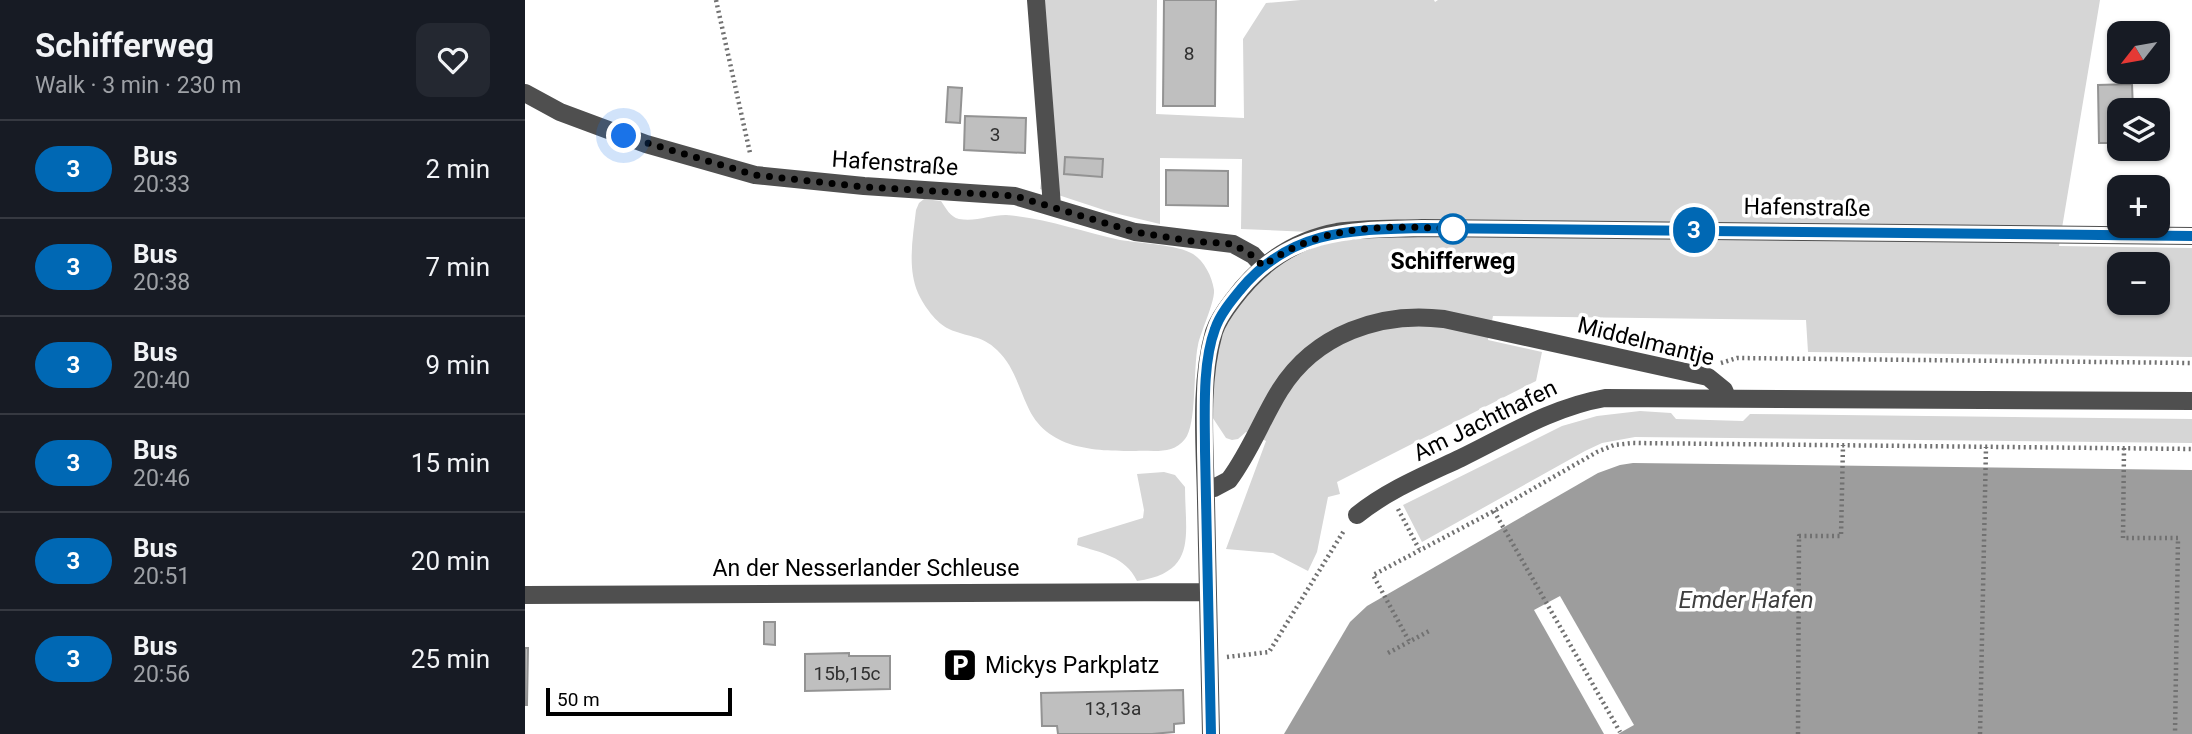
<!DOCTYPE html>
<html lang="en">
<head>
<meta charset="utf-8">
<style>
  :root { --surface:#171b24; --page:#242831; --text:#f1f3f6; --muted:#9ea1a6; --line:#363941 }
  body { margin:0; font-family:Roboto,sans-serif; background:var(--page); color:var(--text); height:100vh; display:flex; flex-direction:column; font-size:26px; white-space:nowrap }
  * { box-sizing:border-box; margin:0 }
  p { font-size:23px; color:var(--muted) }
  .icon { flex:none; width:38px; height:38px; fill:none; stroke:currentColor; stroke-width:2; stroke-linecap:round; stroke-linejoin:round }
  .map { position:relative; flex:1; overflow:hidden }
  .sheet { display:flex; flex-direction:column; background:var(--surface); width:525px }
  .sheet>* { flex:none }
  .badge { padding:0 14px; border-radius:23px; font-size:24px; line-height:46px }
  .needle { width:46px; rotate:239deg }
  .fabs { position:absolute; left:1582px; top:21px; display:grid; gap:14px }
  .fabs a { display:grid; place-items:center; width:63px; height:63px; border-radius:14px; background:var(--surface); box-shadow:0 2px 5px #0004; font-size:35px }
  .scale { position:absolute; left:21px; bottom:18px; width:186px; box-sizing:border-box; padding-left:7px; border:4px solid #000; border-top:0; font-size:19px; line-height:24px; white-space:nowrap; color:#000; -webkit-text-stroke:5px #fff; paint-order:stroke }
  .you { position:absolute; width:35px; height:35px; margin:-18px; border:5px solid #fff; border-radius:50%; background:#1a73e8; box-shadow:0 0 0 10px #1a73e833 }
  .map>.badge { position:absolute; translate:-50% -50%; box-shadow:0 0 0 4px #fff }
  .round { display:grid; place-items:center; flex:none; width:74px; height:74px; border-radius:14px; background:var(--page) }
  .summary { display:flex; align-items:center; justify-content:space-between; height:119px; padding:0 35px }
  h1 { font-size:33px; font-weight:700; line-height:52px }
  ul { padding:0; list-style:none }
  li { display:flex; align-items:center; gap:21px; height:98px; padding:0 35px; border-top:2px solid var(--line) }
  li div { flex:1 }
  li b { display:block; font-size:26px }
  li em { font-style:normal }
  li .badge { min-width:77px; font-weight:700; text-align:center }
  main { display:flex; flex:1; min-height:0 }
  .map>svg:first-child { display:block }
</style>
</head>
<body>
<main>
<section class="sheet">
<div class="summary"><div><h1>Schifferweg</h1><p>Walk · 3 min · 230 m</p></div><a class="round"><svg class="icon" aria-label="heart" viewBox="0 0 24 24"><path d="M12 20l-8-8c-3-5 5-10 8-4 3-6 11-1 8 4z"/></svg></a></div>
<ul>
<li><span class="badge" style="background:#0068b4;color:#fff">3</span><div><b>Bus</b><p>20:33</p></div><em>2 min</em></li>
<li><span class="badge" style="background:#0068b4;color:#fff">3</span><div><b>Bus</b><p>20:38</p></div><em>7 min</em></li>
<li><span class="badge" style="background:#0068b4;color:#fff">3</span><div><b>Bus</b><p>20:40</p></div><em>9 min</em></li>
<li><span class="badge" style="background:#0068b4;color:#fff">3</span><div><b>Bus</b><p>20:46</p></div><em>15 min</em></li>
<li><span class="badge" style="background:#0068b4;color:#fff">3</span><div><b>Bus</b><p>20:51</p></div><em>20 min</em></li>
<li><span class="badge" style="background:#0068b4;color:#fff">3</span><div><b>Bus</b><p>20:56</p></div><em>25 min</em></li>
</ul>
</section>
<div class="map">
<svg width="1667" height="734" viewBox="0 0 1667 734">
  <rect width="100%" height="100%" fill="#fff"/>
  <path fill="#d6d6d6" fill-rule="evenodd" d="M511,0h121l-1,114 88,4 -1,-79 23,-36 35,-3h133l1,2 3,-2h662l-41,246 133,2v109l-384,-5 -2,-32 -313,-4 -5,24 54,12 -6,29 -199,101 3,12 -12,3 -11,55 -9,19 -35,-18 -47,-4 40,-108 -20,-9 -8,7 -6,1 -6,-2 -21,-32 6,-59 39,-69 83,-45 -92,-4 1,-70 -82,-1v66l-50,-12 -70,-23 7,-44zM1594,264h39v39h-39z
    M399,199l17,2c5,7 9,16 18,18 17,3 31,-4 47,-4 39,3 77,17 114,25 19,3 59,5 73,14 11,7 19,22 21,36 1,12 -13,41 -16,55 -5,22 -1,80 -13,94 -12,16 -31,11 -49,12 -42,0 -90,-1 -109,-46 -9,-20 -14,-40 -30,-55 -15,-15 -31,-13 -48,-21 -13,-6 -25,-23 -31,-36 -11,-26 -5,-56 -2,-83l3,-7z
    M1115,411l31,2 5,6 67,2 7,-7 442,5v24l-557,-6 -33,6 -17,8 -163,91 -19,-37 159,-79 35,-10z
    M639,472l11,3 10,12c0,48 13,85 -48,94 -12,-25 -36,-28 -60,-36l1,-7 65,-20 1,-8 -7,-36z"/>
  <path fill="#9d9d9d" d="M1108,463l559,7v264h-908l66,-112 17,-16 231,-133 22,-8z"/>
  <path fill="#fff" d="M1035,596l74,129 -16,9h-14l-70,-124z"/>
  <path fill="#bfbfbf" stroke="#939393" stroke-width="2" d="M639,0h52l-1,106h-52z
    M1607,84l1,26h-14v33h-20l-1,-58z
    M423,87l14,1 -2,35 -14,-1z
    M440,116l61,2 -1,35 -61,-3z
    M540,157l38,2 -1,18 -38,-3z
    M641,170l62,1v35l-62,-1z
    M239,622h11v23l-11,-1z
    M0,648h3l-1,57h-2z
    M324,653v3h41v33l-85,2v-37z
    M658,690l1,33 -10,1v8l-22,2h-94l-1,-8h-15l-1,-33z"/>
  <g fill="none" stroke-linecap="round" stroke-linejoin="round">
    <path stroke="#717171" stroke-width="4.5" stroke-dasharray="2 3.5" stroke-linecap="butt" d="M191,0l34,153
      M1196,363l16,-5 455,5
      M1599,448l-1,90h55l-3,196
      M873,509l21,40
      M969,511l126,221
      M884,641l-36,-66 121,-64 103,-59 17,-7 19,-2 559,6
      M863,653l43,-23
      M702,657l42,-5 76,-123
      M1273,734l1,-198h42l2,-91
      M1455,734l6,-287"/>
    <path stroke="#4f4f4f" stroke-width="18" d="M511,0l16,206
      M0,93l35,19 86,32 109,31 109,11 151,10 120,36 98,12 20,11 10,11
      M681,490l8,-2 15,-8c21,-28 33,-61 51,-90 35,-56 101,-79 164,-71l264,58 16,13 3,7
      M832,515c31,-25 68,-40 104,-57 47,-23 92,-51 144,-60l587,3
      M0,595l683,-3
      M686,734c-2,-78 -4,-156 -5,-233 -1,-55 -7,-116 8,-169 4,-12 12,-23 19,-32 26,-35 60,-60 104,-68 28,-4 57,-3 85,-4l770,8"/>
  </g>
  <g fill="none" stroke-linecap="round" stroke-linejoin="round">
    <g stroke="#fff" stroke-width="16">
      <path id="line" d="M686,734l-6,-283c0,-38 -3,-87 10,-122 5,-15 17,-29 26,-40 50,-60 110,-59 181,-61l770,8"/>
    </g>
    <use href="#line" stroke="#0068b4" stroke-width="10"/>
    <path stroke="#000" stroke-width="7" stroke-dasharray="0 12.6" d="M99,136l131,39 109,12 151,9 120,36 56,9 42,3 20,12 10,10c57,-42 122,-41 190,-37"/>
  </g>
  <defs>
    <g id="parking-square" transform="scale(1.75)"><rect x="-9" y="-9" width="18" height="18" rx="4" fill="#000" stroke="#fff"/><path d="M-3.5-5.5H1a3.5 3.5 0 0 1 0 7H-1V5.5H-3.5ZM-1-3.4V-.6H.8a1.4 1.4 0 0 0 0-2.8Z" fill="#fff"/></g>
  </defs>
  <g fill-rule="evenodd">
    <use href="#parking-square" x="435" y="665"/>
  </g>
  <circle fill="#fff" stroke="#0068b4" stroke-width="3.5" cx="928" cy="229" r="14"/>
  <g text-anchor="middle" stroke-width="7" stroke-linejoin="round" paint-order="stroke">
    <g font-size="19" fill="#303030">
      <text x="664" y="60">8</text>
      <text x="470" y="141">3</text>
      <text x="322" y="680">15b,15c</text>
      <text x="588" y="715">13,13a</text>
    </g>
    <g font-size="23" fill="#000" stroke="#fff">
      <text transform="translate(370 163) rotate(4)" y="8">Hafenstraße</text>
      <text transform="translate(1282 207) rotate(1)" y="8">Hafenstraße</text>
      <text transform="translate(1121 341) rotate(14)" y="8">Middelmantje</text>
      <text transform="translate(960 420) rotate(-26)" y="8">Am Jachthafen</text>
      <text x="341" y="576">An der Nesserlander Schleuse</text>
    </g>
    <g font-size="23" font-weight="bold" fill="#000" stroke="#fff">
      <text x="928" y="269">Schifferweg</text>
    </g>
    <g font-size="23" fill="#000" stroke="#fff" text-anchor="start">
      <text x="460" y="673">Mickys Parkplatz</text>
    </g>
    <g font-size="24" font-style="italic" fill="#3e3e3e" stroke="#fff">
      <text x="1221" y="608">Emder Hafen</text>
    </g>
  </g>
</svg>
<div class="fabs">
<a><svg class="needle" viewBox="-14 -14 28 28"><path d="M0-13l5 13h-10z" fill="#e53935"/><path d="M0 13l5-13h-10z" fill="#9ea1a6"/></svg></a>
<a><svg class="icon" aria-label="layers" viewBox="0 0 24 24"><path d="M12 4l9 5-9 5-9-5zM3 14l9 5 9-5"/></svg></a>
<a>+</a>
<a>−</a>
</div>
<div class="scale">50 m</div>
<div class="you" style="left:99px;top:136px"></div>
<b class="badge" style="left:1169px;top:230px;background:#0068b4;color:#fff">3</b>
</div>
</main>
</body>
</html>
